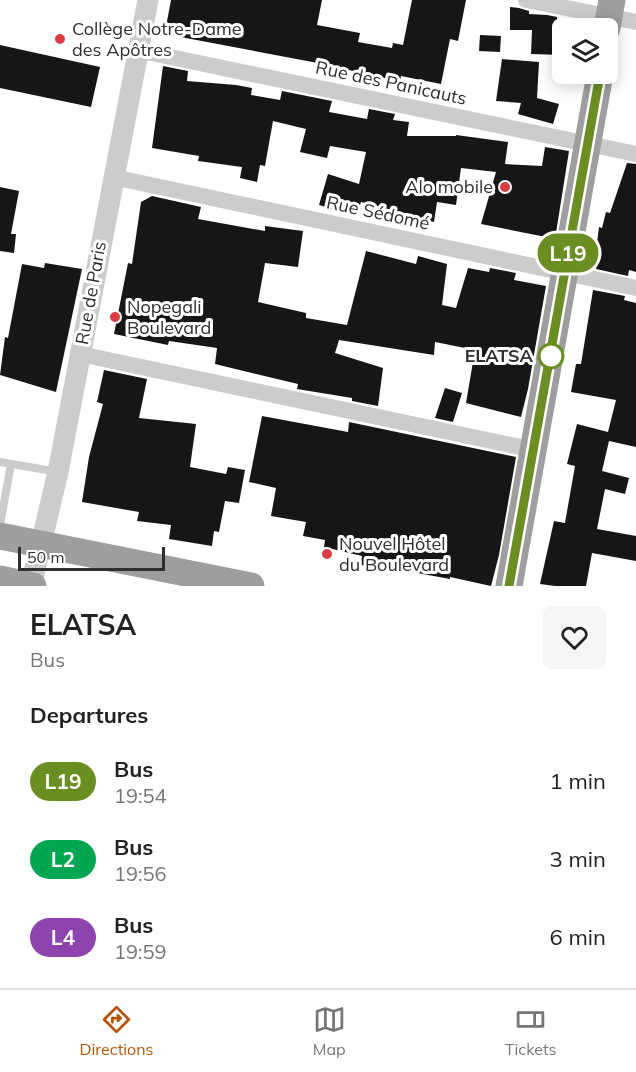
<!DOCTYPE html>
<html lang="en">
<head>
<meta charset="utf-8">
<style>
  :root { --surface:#fff; --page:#f6f6f6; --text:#222; --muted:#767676; --line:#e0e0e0; --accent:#b45309 }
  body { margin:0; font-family:Mulish,sans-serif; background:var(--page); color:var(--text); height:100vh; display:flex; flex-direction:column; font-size:22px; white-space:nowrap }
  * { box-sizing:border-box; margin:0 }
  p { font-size:20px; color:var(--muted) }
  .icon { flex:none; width:33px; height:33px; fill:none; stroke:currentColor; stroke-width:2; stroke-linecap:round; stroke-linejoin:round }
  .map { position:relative; height:586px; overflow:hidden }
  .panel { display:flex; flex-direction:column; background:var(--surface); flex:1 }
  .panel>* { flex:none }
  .badge { padding:0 12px; border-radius:20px; font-size:21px; line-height:39px }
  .buttons { position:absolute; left:552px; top:18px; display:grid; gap:12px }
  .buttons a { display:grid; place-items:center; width:66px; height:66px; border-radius:9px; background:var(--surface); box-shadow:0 3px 15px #0003; font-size:30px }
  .scale { position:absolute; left:18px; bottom:15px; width:147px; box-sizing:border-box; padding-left:6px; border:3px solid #2f2f2f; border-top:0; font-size:16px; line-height:21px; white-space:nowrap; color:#2f2f2f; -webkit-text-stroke:4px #fff; paint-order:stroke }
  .map>.badge { position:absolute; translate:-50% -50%; box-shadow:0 0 0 3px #fff }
  h2 { padding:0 30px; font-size:22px; line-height:54px }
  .round { display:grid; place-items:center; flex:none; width:63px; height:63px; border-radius:9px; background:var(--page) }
  .head { display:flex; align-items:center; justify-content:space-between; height:102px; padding:0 30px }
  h1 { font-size:28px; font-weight:700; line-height:45px }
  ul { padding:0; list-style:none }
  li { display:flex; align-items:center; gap:18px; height:78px; padding:0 30px }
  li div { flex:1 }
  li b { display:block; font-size:22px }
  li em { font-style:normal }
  li .badge { min-width:66px; font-weight:700; text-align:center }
  .tabs { display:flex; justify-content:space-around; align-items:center; height:84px; border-top:2px solid var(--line); background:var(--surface); font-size:16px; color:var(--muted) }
  .tabs a { display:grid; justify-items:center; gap:3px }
  .tabs .on { color:var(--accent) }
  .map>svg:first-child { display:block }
</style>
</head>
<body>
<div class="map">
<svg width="636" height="586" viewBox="0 0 636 586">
  <rect width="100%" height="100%" fill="#fff"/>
  <path fill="#161616" d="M171,0h151l-5,25 43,8 -2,9 34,6 1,-5 10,2 9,-45h54l-8,41 -8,-2 -9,45 -40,-8 -1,5 -21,-4 -56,-13 -153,-29v-2l-5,-1z
    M510,7l9,1 10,3v3l18,1 10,2v2l5,1v35l-31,-1 1,-24h-22z
    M480,35l21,1 -1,16 -21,-1z
    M0,45l100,22 -9,40 -91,-19z
    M502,59l37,3 -2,36 22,6 -6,20 -35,-10 3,-11 -25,-2z
    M163,66l25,5 -1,10 49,4 16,3 -1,7 29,5 2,-9 50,10 -3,11 38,7 2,-10 26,5 -2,6 16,2 -2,14h49v-1l52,7 -3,22 37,2 3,-19 24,4 -13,82 -10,4 -65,-13 15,-52 -35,-4 -5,37 -19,-3 -3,20 -26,-5v-3l-47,-12 -5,14 -37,-11 9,-31 31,10 7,-32 -36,-6 -3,12 -27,-6 6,-23 -33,-8 -8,45 -5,-1 -3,17 -17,-4 2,-11 -44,-6 1,-5 -47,-8z
    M627,163l9,1v108l-7,-2 -1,6 -32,-7 2,-10h-3l4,-32 3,1 4,-16 4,1z
    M0,187l19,4 -8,43h5l-2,19 -14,-2z
    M152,196l49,11 -3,12 67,12v-5l38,5 -5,36 -33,-4 -7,39 48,11v5l41,7 19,-74 50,13 2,-8 29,8 -5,41 14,3 12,-40 21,4 1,-4 26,5 -2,7 32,6 -18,103 -7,28 -55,-14 9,-53 -40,-8 -1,13 -95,-15 -4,13 48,15 -5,38 -26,-5v-3l-55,-9 1,-5 -83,-20 2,-16 -48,-7 -1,4 -54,-11 14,-71 4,1 9,-62z
    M45,263l37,6 -26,123 -56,-17 5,-38 3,1 14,-74 22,4z
    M593,290l32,6 -1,4 12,3v144l-27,-6 -7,30 27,7 -4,16 -20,-5 -8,40 39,7v25l-44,-8 -6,33h-31l-15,-2 14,-63 11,2 10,-57 -8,-2 10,-40 31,8 8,-32 -45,-8 5,-28h5z
    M104,370l43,9 -8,39 57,6 -6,43 36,7 2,-7 17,3 -6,33 -14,-2 -6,31 -5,-1 -2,15 -43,-7 2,-14 -34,-4 2,-9 -57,-10 7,-45 14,-53 -6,-2z
    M445,388l17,5 -9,29 -18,-4z
    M262,416l86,16 1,-10 167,35 -17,98 -8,31 -41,-9v2l-54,-10 -35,-4 1,-9 -38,-9 1,-7 -22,-4 3,-14 -35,-6 5,-28 -27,-6z"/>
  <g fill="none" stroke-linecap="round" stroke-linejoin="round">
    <path stroke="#ccc" stroke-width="8" d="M0,462l58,10
      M0,525l11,-61"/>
    <path stroke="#ccc" stroke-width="16" d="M526,0l110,22
      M137,50l499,104
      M113,177l523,111
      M80,354l454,96"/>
    <path stroke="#ccc" stroke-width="21" d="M31,586l27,-114 90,-472"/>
    <path stroke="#9e9e9e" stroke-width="27" d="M607,28l5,-28
      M0,536l251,50
      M0,579l33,7
      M509,586l91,-512"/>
  </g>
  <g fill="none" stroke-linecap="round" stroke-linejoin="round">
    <g stroke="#fff" stroke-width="14">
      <path id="line" d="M509,586l91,-512"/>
    </g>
    <use href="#line" stroke="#6b8e23" stroke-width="9"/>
  </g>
  <g fill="#dc3b44" stroke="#fff" stroke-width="2">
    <circle cx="60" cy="39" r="6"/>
    <circle cx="505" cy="187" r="6"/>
    <circle cx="115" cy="317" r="6"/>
    <circle cx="327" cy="554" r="6"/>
  </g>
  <circle fill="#fff" stroke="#6b8e23" stroke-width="3" cx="551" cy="356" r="12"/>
  <g text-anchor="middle" stroke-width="6" stroke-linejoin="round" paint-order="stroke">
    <g font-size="18" fill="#2f2f2f" stroke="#fff" text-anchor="start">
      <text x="72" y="35">Collège Notre-Dame<tspan x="72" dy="21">des Apôtres</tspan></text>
      <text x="493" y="193" text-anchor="end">Alo mobile</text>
      <text x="127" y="313">Nopegali<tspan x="127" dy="21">Boulevard</tspan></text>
      <text x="339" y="550">Nouvel Hôtel<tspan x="339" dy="21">du Boulevard</tspan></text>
    </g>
    <g font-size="18" fill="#2f2f2f" stroke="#fff">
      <text transform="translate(391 83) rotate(12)" y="6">Rue des Panicauts</text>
      <text transform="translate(378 213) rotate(12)" y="6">Rue Sédomé</text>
      <text transform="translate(91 293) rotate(-80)" y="6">Rue de Paris</text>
    </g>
    <g font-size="18" font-weight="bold" fill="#2f2f2f" stroke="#fff" text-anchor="end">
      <text x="533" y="362">ELATSA</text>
    </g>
  </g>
</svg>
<div class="buttons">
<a><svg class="icon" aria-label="layers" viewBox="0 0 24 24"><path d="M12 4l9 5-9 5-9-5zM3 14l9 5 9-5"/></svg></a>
</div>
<div class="scale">50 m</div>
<b class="badge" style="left:568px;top:253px;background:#6b8e23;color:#fff">L19</b>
</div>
<section class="panel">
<div class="head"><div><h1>ELATSA</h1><p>Bus</p></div><a class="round"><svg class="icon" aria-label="heart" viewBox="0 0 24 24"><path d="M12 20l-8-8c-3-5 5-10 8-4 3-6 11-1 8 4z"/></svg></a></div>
<h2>Departures</h2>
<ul>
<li><span class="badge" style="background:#6b8e23;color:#fff">L19</span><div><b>Bus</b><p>19:54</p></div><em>1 min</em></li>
<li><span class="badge" style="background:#00a651;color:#fff">L2</span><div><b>Bus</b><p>19:56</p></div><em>3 min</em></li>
<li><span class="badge" style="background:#8e44ad;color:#fff">L4</span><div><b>Bus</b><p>19:59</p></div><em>6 min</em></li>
</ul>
</section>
<nav class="tabs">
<a class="on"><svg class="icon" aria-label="directions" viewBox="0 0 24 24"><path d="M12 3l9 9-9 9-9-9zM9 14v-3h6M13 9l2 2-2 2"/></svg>Directions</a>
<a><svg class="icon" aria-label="map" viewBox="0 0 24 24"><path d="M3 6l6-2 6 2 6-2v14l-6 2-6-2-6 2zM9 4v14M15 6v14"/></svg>Map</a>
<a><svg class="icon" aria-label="tickets" viewBox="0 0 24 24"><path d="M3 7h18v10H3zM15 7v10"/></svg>Tickets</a>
</nav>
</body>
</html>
